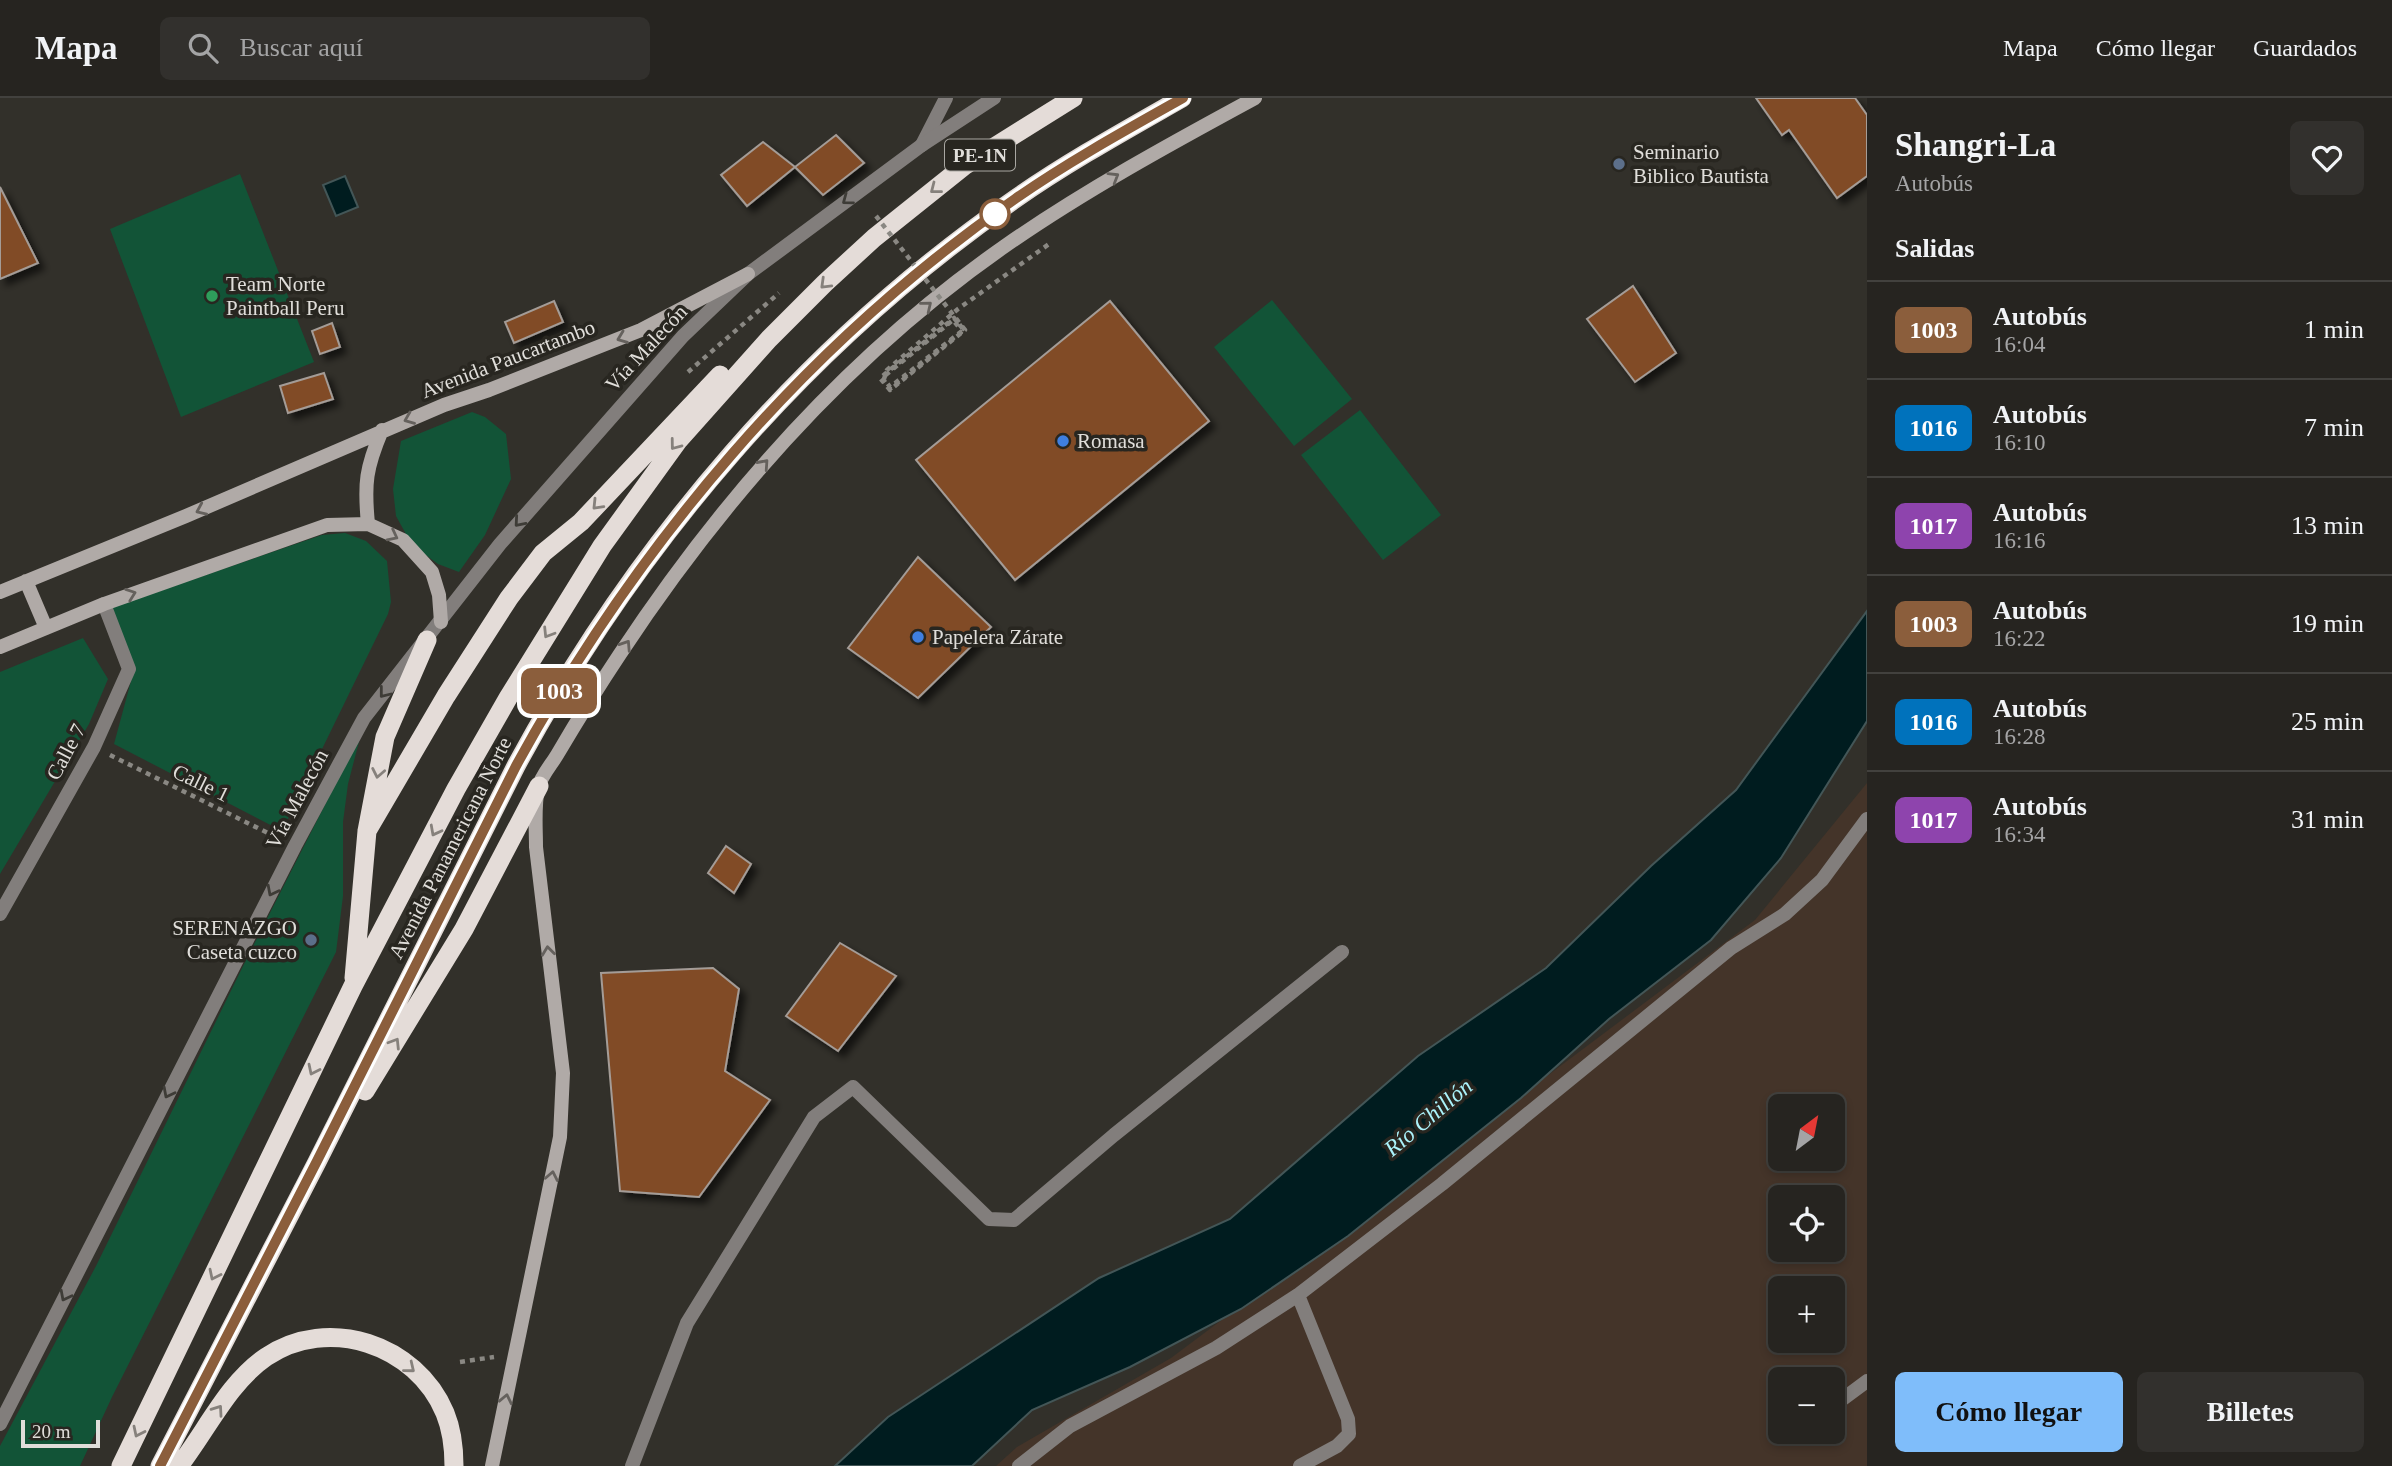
<!DOCTYPE html>
<html lang="es">
<head>
<meta charset="utf-8">
<style>
  :root { --surface:#262420; --page:#32302d; --text:#f1f3f6; --muted:#a4a4a5; --line:#42413e; --accent:#7fbdfa }
  body { margin:0; font-family:"Times New Roman",serif; background:var(--page); color:var(--text); height:100vh; display:flex; flex-direction:column; font-size:26px; white-space:nowrap }
  * { box-sizing:border-box; margin:0 }
  p { font-size:23px; color:var(--muted) }
  .icon { flex:none; width:38px; height:38px; fill:none; stroke:currentColor; stroke-width:2; stroke-linecap:round; stroke-linejoin:round }
  .map { position:relative; flex:1; overflow:hidden }
  .details { display:flex; flex-direction:column; background:var(--surface); width:525px }
  .details>* { flex:none }
  .badge { padding:0 14px; border-radius:10px; font-size:24px; line-height:46px }
  .needle { width:46px; rotate:32deg }
  .buttons { position:absolute; left:1768px; top:996px; display:grid; gap:14px }
  .buttons a { display:grid; place-items:center; width:77px; height:77px; border-radius:10px; background:var(--surface); box-shadow:0 4px 10px #0003,0 0 0 2px var(--line); font-size:35px }
  .scale { position:absolute; left:21px; bottom:18px; width:79px; box-sizing:border-box; padding-left:7px; border:4px solid #e0deda; border-top:0; font-size:19px; line-height:24px; white-space:nowrap; color:#e0deda; -webkit-text-stroke:5px #282620; paint-order:stroke }
  .map>.badge { position:absolute; translate:-50% -50%; box-shadow:0 0 0 4px #fff }
  h2 { padding:0 28px; font-size:26px; line-height:63px }
  .round { display:grid; place-items:center; flex:none; width:74px; height:74px; border-radius:10px; background:var(--page) }
  .headline { display:flex; align-items:center; justify-content:space-between; height:119px; padding:0 28px }
  h1 { font-size:33px; font-weight:700; line-height:52px }
  .primary-button { display:flex; gap:14px; margin-top:auto; padding:14px 28px }
  .primary-button a { flex:1; height:80px; border-radius:10px; background:var(--accent); color:#111; font-size:28px; font-weight:700; line-height:80px; text-align:center }
  .primary-button a+a { background:var(--page); color:var(--text) }
  ul { padding:0; list-style:none }
  li { display:flex; align-items:center; gap:21px; height:98px; padding:0 28px; border-top:2px solid var(--line) }
  li div { flex:1 }
  li b { display:block; font-size:26px }
  li em { font-style:normal }
  li .badge { min-width:77px; font-weight:700; text-align:center }
  header { display:flex; align-items:center; gap:42px; box-sizing:border-box; height:98px; padding:0 35px; background:var(--surface); border-bottom:2px solid var(--line) }
  header strong { font-size:33px }
  nav { display:flex; gap:38px; margin-inline-start:auto; font-size:24px }
  .search { width:490px; height:63px; background:var(--page); display:flex; align-items:center; gap:18px; box-sizing:border-box; padding:0 24px; border-radius:10px; color:var(--muted); font-size:26px }
  main { display:flex; flex:1; min-height:0 }
  .map>svg:first-child { display:block }
</style>
</head>
<body>
<header>
<strong>Mapa</strong>
<div class="search"><svg class="icon" aria-label="search" viewBox="0 0 24 24"><circle cx="10" cy="10" r="6"/><path d="M15 15l6 6"/></svg>Buscar aquí</div>
<nav><a>Mapa</a><a>Cómo llegar</a><a>Guardados</a></nav>
</header>
<main>
<div class="map">
<svg width="1867" height="1368" viewBox="0 0 1867 1368">
  <defs>
    <filter id="shadow"><feDropShadow dx="6" dy="6" stdDeviation="3.5" flood-color="#0009"/></filter>
  </defs>
  <rect width="100%" height="100%" fill="#32302a"/>
  <path fill="#443429" fill-rule="evenodd" d="M1867,685v683h-871l21,-19 154,-89 584,-438zM1780,1008h52v52h-52zM1780,1099h52v53h-52zM1780,1190h52v52h-52zM1780,1281h52v53h-52z"/>
  <path fill="#125437" d="M240,76l74,188 -133,55 -71,-188z
    M1272,202l80,99 -58,47 -80,-99z
    M1360,312l81,105 -58,45 -82,-105z
    M472,314l13,5 21,17 5,45 -26,56 -26,37 -21,-8 -26,-19 -16,-29 -3,-27 8,-48z
    M345,435l21,8 21,20 4,41 -3,12 -106,217 -168,-87 20,-74 -22,-63 210,-72z
    M83,540l25,41 -19,45 -89,150v-202z
    M361,636l-13,50 -5,38v74l-7,56 -224,445 -32,69h-80v-20l96,-180 153,-312z"/>
  <path fill="#001c1f" stroke="#435657" stroke-width="2" d="M345,78l13,31 -22,9 -13,-31z
    M1867,513v110l-86,137 -70,82 -102,79 -88,79 -173,138 -107,73 -111,58 -98,43 -60,56h-137l53,-49 211,-139 131,-59 188,-163 128,-88 105,-102 85,-76z"/>
  <path fill="#814c26" stroke="#a49c97" stroke-width="2" filter="url(#shadow)" d="M1756,0h99l12,17v61l-30,22 -48,-68 -7,5z
    M836,37l28,28 -41,32 -28,-28z
    M763,44l32,25 -48,39 -26,-31z
    M0,89l38,76 -38,16z
    M1633,188l43,67 -41,29 -48,-63z
    M554,203l9,21 -49,21 -9,-21z
    M1110,203l99,120 -194,159 -99,-120z
    M332,225l8,24 -20,7 -8,-23z
    M324,275l9,26 -45,14 -8,-27z
    M918,459l73,70 -73,71 -70,-50z
    M726,748l25,18 -17,29 -26,-20z
    M840,845l56,33 -58,75 -52,-35z
    M713,870l26,21 -14,82 45,29 -71,97 -79,-6 -19,-218z"/>
  <g fill="none" stroke-linecap="round" stroke-linejoin="round">
    <path stroke="#8a8883" stroke-width="4.5" stroke-dasharray="5 5" stroke-linecap="butt" d="M962,233l-72,56 -6,-8 3,-9 71,-61 91,-65
      M688,274l91,-79
      M110,657l168,83
      M460,1264l34,-5"/>
    <path stroke="#827e7c" stroke-width="14" d="M632,1368l55,-143 127,-206 39,-30 136,132 25,1 100,-85 228,-183"/>
    <path stroke="#827e7c" stroke-width="14" d="M922,47l24,-47
      M0,816l94,-167 35,-78 -25,-65
      M1298,1197l50,124 1,15 -12,12 -37,20
      M1832,1309l35,-26
      M1019,1368l51,-40 146,-78 82,-53 144,-111 289,-236 54,-34 37,-34 45,-61"/>
    <path stroke="#827e7c" stroke-width="14" d="M0,1326l295,-578 69,-128 136,-174 183,-208 65,-62 174,-129 72,-47"/>
    <path stroke="#b0aaa7" stroke-width="14" d="M368,426c-4,-41 -2,-56 14,-94
      M26,483l20,47
      M0,494l186,-76 258,-111 45,-15 152,-60 107,-56
      M0,549l104,-43 223,-79 41,-1 35,16 29,32 7,23 2,27
      M492,1368l68,-329 3,-64 -27,-226c0,-19 -2,-41 2,-59 3,-12 13,-23 19,-33 20,-34 41,-68 63,-101 103,-156 230,-300 385,-408 79,-55 165,-102 250,-148"/>
    <path stroke="#e4dcd8" stroke-width="19" d="M367,733l79,-135 63,-98 34,-45 38,-31 139,-147
      M354,880l13,-147 18,-94 42,-97
      M365,993l99,-162 75,-143
      M121,1368l232,-480 103,-197 52,-91 94,-152 76,-105 91,-102 56,-56 49,-45 90,-72 109,-68
      M160,1368l157,-304 199,-396c120,-223 290,-422 499,-567 53,-37 111,-69 167,-101
      M179,1368c28,-36 49,-83 87,-109 62,-42 150,-13 179,56 7,17 9,35 9,53"/>
    <path stroke="#8a8883" stroke-width="4.5" stroke-dasharray="5 5" stroke-linecap="butt" d="M876,118l89,114 -75,60 -10,-12 74,-60 10,12 -74,59 -8,-11 71,-58 9,11"/>
  </g>
  <defs><path id="oneway-chevron" d="M-2-3.5L2.5 0L-2 3.5" fill="none" stroke-width="1.6" stroke-linecap="round" stroke-linejoin="round" transform="scale(1.75)"/></defs>
  <g stroke="#65615d">
    <use href="#oneway-chevron" transform="translate(1114 79) rotate(-31)"/>
    <use href="#oneway-chevron" transform="translate(927 208) rotate(-39)"/>
    <use href="#oneway-chevron" transform="translate(622 240) rotate(159)"/>
    <use href="#oneway-chevron" transform="translate(409 321) rotate(158)"/>
    <use href="#oneway-chevron" transform="translate(764 366) rotate(-48)"/>
    <use href="#oneway-chevron" transform="translate(201 412) rotate(156)"/>
    <use href="#oneway-chevron" transform="translate(393 438) rotate(27)"/>
    <use href="#oneway-chevron" transform="translate(131 496) rotate(-20)"/>
    <use href="#oneway-chevron" transform="translate(626 547) rotate(-57)"/>
    <use href="#oneway-chevron" transform="translate(548 853) rotate(-97)"/>
    <use href="#oneway-chevron" transform="translate(552 1078) rotate(-79)"/>
    <use href="#oneway-chevron" transform="translate(506 1301) rotate(-78)"/>
  </g>
  <g stroke="#86817c">
    <use href="#oneway-chevron" transform="translate(935 91) rotate(142)"/>
    <use href="#oneway-chevron" transform="translate(825 186) rotate(136)"/>
    <use href="#oneway-chevron" transform="translate(675 347) rotate(127)"/>
    <use href="#oneway-chevron" transform="translate(597 407) rotate(134)"/>
    <use href="#oneway-chevron" transform="translate(548 535) rotate(122)"/>
    <use href="#oneway-chevron" transform="translate(378 675) rotate(101)"/>
    <use href="#oneway-chevron" transform="translate(435 733) rotate(118)"/>
    <use href="#oneway-chevron" transform="translate(395 945) rotate(-58)"/>
    <use href="#oneway-chevron" transform="translate(313 972) rotate(116)"/>
    <use href="#oneway-chevron" transform="translate(214 1177) rotate(116)"/>
    <use href="#oneway-chevron" transform="translate(410 1270) rotate(39)"/>
    <use href="#oneway-chevron" transform="translate(218 1312) rotate(-55)"/>
    <use href="#oneway-chevron" transform="translate(138 1334) rotate(116)"/>
  </g>
  <g stroke="#3e3c37">
    <use href="#oneway-chevron" transform="translate(847 102) rotate(143)"/>
    <use href="#oneway-chevron" transform="translate(519 424) rotate(131)"/>
    <use href="#oneway-chevron" transform="translate(384 595) rotate(128)"/>
    <use href="#oneway-chevron" transform="translate(272 793) rotate(117)"/>
    <use href="#oneway-chevron" transform="translate(168 995) rotate(117)"/>
    <use href="#oneway-chevron" transform="translate(65 1198) rotate(117)"/>
  </g>
  <g fill="none" stroke-linecap="round" stroke-linejoin="round">
    <g stroke="#fff" stroke-width="16">
      <path id="line" d="M160,1368l157,-305 199,-395c121,-222 290,-422 499,-567 53,-37 111,-69 168,-101"/>
    </g>
    <use href="#line" stroke="#8b5e3c" stroke-width="10"/>
  </g>
  <g fill="#5c6f8a" stroke="#282620" stroke-width="2.5">
    <circle cx="1619" cy="66" r="7"/>
    <circle cx="311" cy="842" r="7"/>
  </g>
  <circle fill="#fff" stroke="#8b5e3c" stroke-width="3.5" cx="995" cy="116" r="14"/>
  <circle fill="#2e9e5b" stroke="#282620" stroke-width="2.5" cx="212" cy="198" r="7"/>
  <g fill="#3f7fe0" stroke="#282620" stroke-width="2.5">
    <circle cx="1063" cy="343" r="7"/>
    <circle cx="918" cy="539" r="7"/>
  </g>
  <g text-anchor="middle" stroke-width="7" stroke-linejoin="round" paint-order="stroke">
    <rect fill="#282620" stroke="#a9a7a2" stroke-width="2" x="945" y="41.5" width="70" height="31" rx="5"/>
    <g font-size="19" font-weight="bold" fill="#e0deda">
      <text x="980" y="64">PE-1N</text>
    </g>
    <g font-size="21" fill="#e0deda" stroke="#282620" text-anchor="start">
      <text x="1633" y="61">Seminario<tspan x="1633" dy="24">Biblico Bautista</tspan></text>
      <text x="226" y="193">Team Norte<tspan x="226" dy="24">Paintball Peru</tspan></text>
      <text x="1077" y="350">Romasa</text>
      <text x="932" y="546">Papelera Zárate</text>
      <text x="297" y="837" text-anchor="end">SERENAZGO<tspan x="297" dy="24">Caseta cuzco</tspan></text>
    </g>
    <g font-size="21" fill="#e0deda" stroke="#282620">
      <text transform="translate(646 250) rotate(-47)" y="7">Vía Malecón</text>
      <text transform="translate(508 261) rotate(-21)" y="7">Avenida Paucartambo</text>
      <text transform="translate(66 654) rotate(-62)" y="7">Calle 7</text>
      <text transform="translate(201 685) rotate(26)" y="7">Calle 1</text>
      <text transform="translate(297 701) rotate(-62)" y="7">Vía Malecón</text>
      <text transform="translate(450 750) rotate(-63)" y="7">Avenida Panamericana Norte</text>
    </g>
    <g font-size="23" font-style="italic" fill="#abf2fa" stroke="#282620">
      <text transform="translate(1428 1019) rotate(-40)" y="8">Río Chillón</text>
    </g>
  </g>
</svg>
<div class="buttons">
<a><svg class="needle" viewBox="-14 -14 28 28"><path d="M0-13l5 13h-10z" fill="#e53935"/><path d="M0 13l5-13h-10z" fill="#a4a4a5"/></svg></a>
<a><svg class="icon" aria-label="locate" viewBox="0 0 24 24"><circle cx="12" cy="12" r="6"/><path d="M12 2v4M12 18v4M2 12h4M18 12h4"/></svg></a>
<a>+</a>
<a>−</a>
</div>
<div class="scale">20 m</div>
<b class="badge" style="left:559px;top:593px;background:#8b5e3c;color:#fff">1003</b>
</div>
<section class="details">
<div class="headline"><div><h1>Shangri-La</h1><p>Autobús</p></div><a class="round"><svg class="icon" aria-label="heart" viewBox="0 0 24 24"><path d="M12 20l-8-8c-3-5 5-10 8-4 3-6 11-1 8 4z"/></svg></a></div>
<h2>Salidas</h2>
<ul>
<li><span class="badge" style="background:#8b5e3c;color:#fff">1003</span><div><b>Autobús</b><p>16:04</p></div><em>1 min</em></li>
<li><span class="badge" style="background:#0072bc;color:#fff">1016</span><div><b>Autobús</b><p>16:10</p></div><em>7 min</em></li>
<li><span class="badge" style="background:#8e44ad;color:#fff">1017</span><div><b>Autobús</b><p>16:16</p></div><em>13 min</em></li>
<li><span class="badge" style="background:#8b5e3c;color:#fff">1003</span><div><b>Autobús</b><p>16:22</p></div><em>19 min</em></li>
<li><span class="badge" style="background:#0072bc;color:#fff">1016</span><div><b>Autobús</b><p>16:28</p></div><em>25 min</em></li>
<li><span class="badge" style="background:#8e44ad;color:#fff">1017</span><div><b>Autobús</b><p>16:34</p></div><em>31 min</em></li>
</ul>
<div class="primary-button"><a>Cómo llegar</a><a>Billetes</a></div>
</section>
</main>
</body>
</html>
